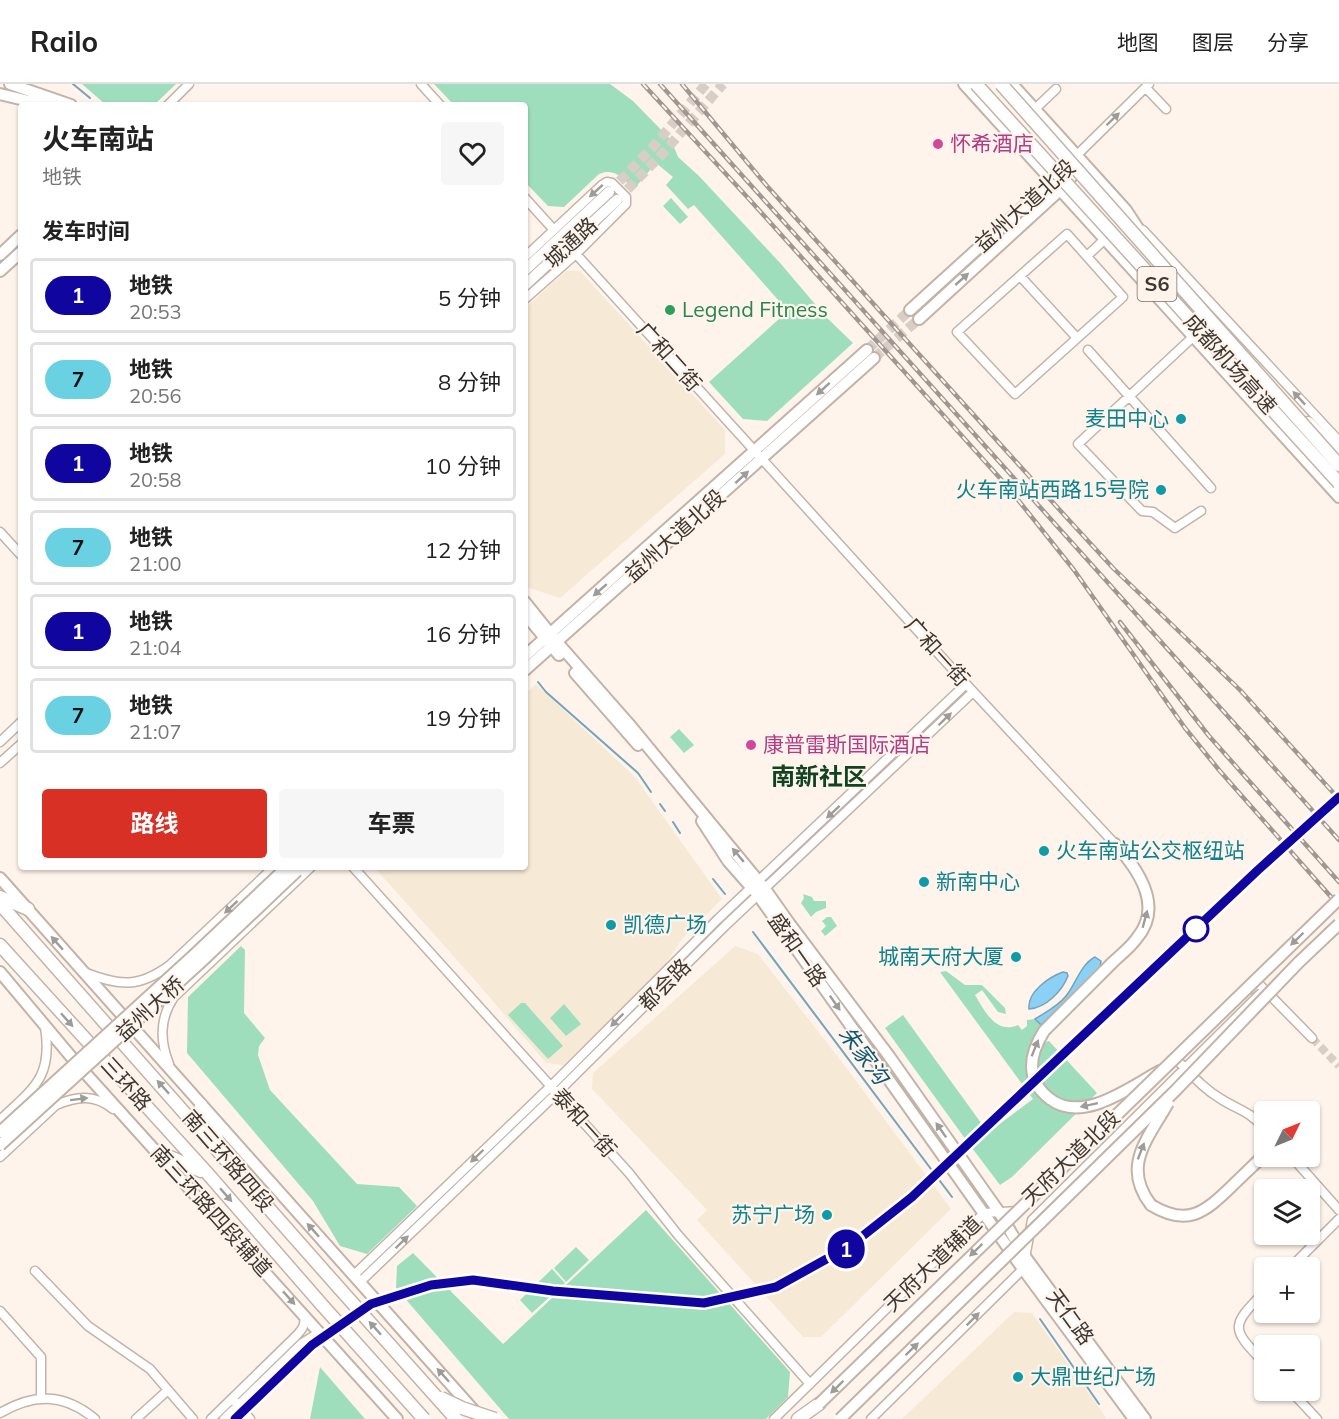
<!DOCTYPE html>
<html lang="zh">
<head>
<meta charset="utf-8">
<style>
  :root { --surface:#fff; --page:#f6f6f6; --text:#222; --muted:#767676; --line:#e0e0e0; --accent:#d93025 }
  body { margin:0; font-family:Mulish,"Noto Sans SC",sans-serif; background:var(--page); color:var(--text); height:100vh; display:flex; flex-direction:column; font-size:22px; white-space:nowrap }
  * { box-sizing:border-box; margin:0 }
  p { font-size:20px; color:var(--muted) }
  .icon { flex:none; width:33px; height:33px; fill:none; stroke:currentColor; stroke-width:2; stroke-linecap:round; stroke-linejoin:round }
  .map { position:relative; flex:1; overflow:hidden }
  .details { position:absolute; left:18px; top:18px; width:510px; height:768px; display:flex; flex-direction:column; background:var(--surface); border-radius:6px; box-shadow:0 2px 4px #0004 }
  .details>* { flex:none }
  .badge { padding:0 12px; border-radius:20px; font-size:21px; line-height:39px }
  .needle { width:39px; rotate:47deg }
  .buttons { position:absolute; left:1254px; top:1017px; display:grid; gap:12px }
  .buttons a { display:grid; place-items:center; width:66px; height:66px; border-radius:6px; background:var(--surface); box-shadow:0 2px 4px #0004; font-size:30px }
  .map>.badge { position:absolute; translate:-50% -50%; box-shadow:0 0 0 3px #fff }
  h2 { padding:0 24px; font-size:22px; line-height:54px }
  .round { display:grid; place-items:center; flex:none; width:63px; height:63px; border-radius:6px; background:var(--page) }
  .head { display:flex; align-items:center; justify-content:space-between; height:102px; padding:0 24px }
  h1 { font-size:28px; font-weight:700; line-height:45px }
  .primary-button { display:flex; gap:12px; margin-top:auto; padding:12px 24px }
  .primary-button a { flex:1; height:69px; border-radius:6px; background:var(--accent); color:#fff; font-size:24px; font-weight:700; line-height:69px; text-align:center }
  .primary-button a+a { background:var(--page); color:var(--text) }
  ul { padding:0; list-style:none }
  li { display:flex; align-items:center; gap:18px; height:75px; margin:0 12px 9px; padding:0 12px; border:3px solid var(--line); border-radius:6px }
  li div { flex:1 }
  li b { display:block; font-size:22px }
  li em { font-style:normal }
  li .badge { min-width:66px; font-weight:700; text-align:center }
  header { display:flex; align-items:center; gap:36px; box-sizing:border-box; height:84px; padding:0 30px; background:var(--surface); border-bottom:2px solid var(--line) }
  header strong { font-size:28px }
  nav { display:flex; gap:33px; margin-inline-start:auto; font-size:21px }
  .map>svg:first-child { display:block }
</style>
</head>
<body>
<header>
<strong>Railo</strong>
<nav><a>地图</a><a>图层</a><a>分享</a></nav>
</header>
<div class="map">
<svg width="1339" height="1335" viewBox="0 0 1339 1335">
  <rect width="100%" height="100%" fill="#fef4ec"/>
  <path fill="#f6ead6" d="M566,187h14l145,159v24l-165,144 -31,-10 -4,-5v-275z
    M536,600l99,93 87,122 -40,40 -21,32 -98,94 -17,-2 -73,-85 -99,-111h151v-173z
    M735,862l23,8 90,116 103,139 -130,128h-18l-106,-117 10,-10 -115,-121 1,-16z
    M1014,1228l18,1 75,106h-205z"/>
  <path fill="#9edebd" d="M82,0h94l-22,21h-48z
    M434,0h176l23,17 38,39 7,17 21,19 82,88 45,53 27,26 -86,78 -24,-2 -34,-37 79,-71 -94,-106 -6,4 -22,-24 7,-8 -17,-14 -22,26c-11,-10 -19,-22 -35,-15l-35,33 -16,-1 -23,-24v-77h-71z
    M671,114l17,19 -8,7 -17,-18z
    M679,645l15,16 -10,8 -14,-16z
    M803,810l9,3 2,4h12v7l-10,4 -5,5 -10,-14 3,-5z
    M827,833h4l6,9 -12,10 -4,-5 5,-5 -4,-5z
    M241,862l4,4 -1,63 21,25 -6,8 -1,9 12,35 87,94 42,3 18,19 -50,48 -27,-8 -27,-45 -126,-148 1,-56z
    M946,887l19,14h17l23,23 1,6 -8,-2 -16,-22 -7,5c9,15 21,40 43,30l4,5 5,-4v-6l8,-1 7,8 -9,19 16,-5 48,52 -85,84 -12,8 -31,-41 18,-13 2,1 44,-33 -93,-127z
    M521,919h4l38,43 -15,13 -40,-44z
    M564,920l17,20 -15,12 -16,-18z
    M903,931l81,112 -18,13 -81,-112z
    M646,1126l144,162 -2,25 -22,22h-257l-113,-131 1,-22 16,-13 90,91z
    M576,1163l13,13 -23,22 -12,-14z
    M552,1185l13,14 -33,30 -12,-13z
    M320,1283l45,52h-55z"/>
  <path fill="#8bd1f5" stroke="#74a3bb" stroke-width="1.5" d="M1095,873l6,4 -1,6 -59,58 -6,-6c11,-7 22,-12 31,-23 10,-12 14,-31 29,-39z
    M1063,888l4,1 1,3c-6,15 -22,32 -39,33 -2,-17 20,-32 34,-37z"/>
  <g fill="none" stroke-linecap="round" stroke-linejoin="round">
    <path stroke="#74a3bb" stroke-width="2" d="M73,0l17,14
      M538,598l8,10 92,81 13,19
      M660,720l5,7
      M673,738l7,11
      M713,795l12,15
      M753,848l199,265
      M1040,1235l59,85"/>
    <path stroke="#d8cec7" stroke-width="8" stroke-dasharray="8 4" stroke-linecap="butt" d="M1312,954l27,28"/>
    <path stroke="#d8cec7" stroke-width="10" stroke-dasharray="10 5" stroke-linecap="butt" d="M609,108l44,-45 53,-63
      M617,116l47,-48 59,-68
      M867,266l43,-40
      M874,274l45,-39"/>
    <g stroke="#c3b3a7" stroke-width="11">
      <path id="minor" d="M421,0l19,21
        M1146,4l20,21
        M168,21l21,-21
        M1035,25l21,-20
        M1077,71l72,-71
        M525,114l29,32
        M1143,146l196,211
        M1067,150l56,63 -108,97 -58,-62z
        M576,170l390,430 149,160
        M1087,172l18,-17
        M525,173l77,-72 5,-3 5,1 14,14v7l-50,50 -51,45
        M1020,192l57,62
        M1194,252l-116,108 64,67 11,1 22,16 26,-17
        M1088,266l123,138
        M0,448l21,23
        M0,658l21,-20
        M0,679l21,-19
        M353,783l276,306 49,62 132,149
        M86,889c34,13 53,15 84,-8l104,-98
        M1251,905l7,-6 54,55
        M1178,977c14,14 26,28 43,38 19,12 27,11 43,29
        M169,980c-9,-23 -10,-45 5,-67l137,-130
        M0,1036c34,-32 53,-43 45,-93
        M1291,1072l48,54
        M0,1073l56,-52c21,-9 39,-11 57,4
        M1290,1184l49,-49
        M35,1187l53,55 62,43 43,50
        M354,1191l197,-189 167,-167 248,-235
        M360,1198l197,-189 168,-167 248,-234
        M1264,1208c-34,35 -33,36 0,71
        M0,1227l41,46v42
        M1290,1306l27,29
        M235,1318l15,17
        M0,1329c34,-20 64,-20 95,6
        M136,1335l32,-29
        M211,1335l84,-82c7,-7 11,-12 9,-22
        M224,1335l77,-75 19,-12
        M774,1335l210,-206 35,-2
        M871,1335l152,-150 9,-49 232,-230"/>
    </g>
    <g stroke="#c3b3a7" stroke-width="14">
      <path id="major" d="M10,0l61,21
        M964,0l375,413
        M1012,0l114,126 21,32
        M0,10l45,11
        M0,171l21,-20
        M525,186l84,-78
        M0,187l21,-19
        M525,201l92,-85
        M910,226l142,-129 23,-24
        M919,235l141,-129 19,-22 -1,-4
        M525,518l32,40 72,82 136,165 24,34 100,133 110,156 27,46 119,161
        M525,530l34,41
        M525,572l342,-306
        M525,586l349,-312
        M575,589l63,72
        M702,737l26,40 30,34 265,374 111,150
        M0,794l477,536
        M1111,880c8,-8 19,-16 26,-26 27,-32 1,-69 -22,-94
        M0,888l78,93 319,354
        M1050,1015c33,25 80,-12 110,-28
        M1151,1121c36,22 53,8 80,-18 11,-11 22,-21 33,-32"/>
    </g>
    <g stroke="#c3b3a7" stroke-width="15">
      <path id="highway" d="M1308,339l31,31
        M0,813l28,12
        M0,820l340,385
        M0,861l208,229 114,131
        M201,1021l20,42
        M157,1067l44,20
        M798,1335l21,-15"/>
    </g>
    <use href="#minor" stroke="#fff" stroke-width="8"/>
    <use href="#major" stroke="#fff" stroke-width="10"/>
    <use href="#highway" stroke="#fff" stroke-width="12"/>
    <g stroke="#9f9791" stroke-width="4.5">
      <path id="rail" d="M643,0l106,115 258,287 67,84 111,158 34,42 120,136
        M660,0l679,756
        M682,0l85,102 300,332 46,50 127,122 99,109
        M1120,538l89,114 130,146"/>
    </g>
    <use href="#rail" stroke="#fef4ec" stroke-width="2" stroke-dasharray="7" stroke-linecap="butt"/>
    <g stroke="#c3b3a7" stroke-width="14" stroke-linecap="butt">
      <path id="major-bridge" d="M1050,1015c-25,-19 -21,-44 -6,-68l67,-67
        M0,1048l194,-177 93,-88
        M0,1061l201,-183 96,-91
        M1151,1121c-30,-39 -3,-66 17,-102
        M819,1320l520,-505
        M840,1335l336,-329 123,-128 40,-38"/>
    </g>
    <g stroke="#c3b3a7" stroke-width="15" stroke-linecap="butt">
      <path id="highway-bridge" d="M976,0l363,399
        M1001,0l338,381
        M340,1205l116,130
        M322,1221l102,114
        M441,1314l21,10 33,11"/>
    </g>
    <use href="#major-bridge" stroke="#fff" stroke-width="10"/>
    <use href="#highway-bridge" stroke="#fff" stroke-width="12"/>
  </g>
  <defs><path id="oneway-solid" d="M-6-.8H1V-3.2L6.5 0L1 3.2V.8H-6Z" transform="scale(1.5)"/></defs>
  <g fill="#9e9c99">
    <use href="#oneway-solid" transform="translate(1113 35) rotate(-44)"/>
    <use href="#oneway-solid" transform="translate(596 107) rotate(138)"/>
    <use href="#oneway-solid" transform="translate(962 195) rotate(-42)"/>
    <use href="#oneway-solid" transform="translate(823 305) rotate(138)"/>
    <use href="#oneway-solid" transform="translate(1299 314) rotate(-133)"/>
    <use href="#oneway-solid" transform="translate(742 393) rotate(-42)"/>
    <use href="#oneway-solid" transform="translate(600 506) rotate(139)"/>
    <use href="#oneway-solid" transform="translate(945 635) rotate(-44)"/>
    <use href="#oneway-solid" transform="translate(833 728) rotate(137)"/>
    <use href="#oneway-solid" transform="translate(738 771) rotate(-130)"/>
    <use href="#oneway-solid" transform="translate(231 823) rotate(137)"/>
    <use href="#oneway-solid" transform="translate(1145 835) rotate(-75)"/>
    <use href="#oneway-solid" transform="translate(1297 855) rotate(136)"/>
    <use href="#oneway-solid" transform="translate(57 859) rotate(-131)"/>
    <use href="#oneway-solid" transform="translate(835 919) rotate(55)"/>
    <use href="#oneway-solid" transform="translate(67 936) rotate(48)"/>
    <use href="#oneway-solid" transform="translate(617 936) rotate(135)"/>
    <use href="#oneway-solid" transform="translate(1035 964) rotate(-68)"/>
    <use href="#oneway-solid" transform="translate(163 1003) rotate(-132)"/>
    <use href="#oneway-solid" transform="translate(79 1015) rotate(-7)"/>
    <use href="#oneway-solid" transform="translate(1089 1021) rotate(168)"/>
    <use href="#oneway-solid" transform="translate(941 1046) rotate(-125)"/>
    <use href="#oneway-solid" transform="translate(1141 1067) rotate(-69)"/>
    <use href="#oneway-solid" transform="translate(477 1072) rotate(136)"/>
    <use href="#oneway-solid" transform="translate(226 1111) rotate(49)"/>
    <use href="#oneway-solid" transform="translate(313 1146) rotate(-132)"/>
    <use href="#oneway-solid" transform="translate(402 1158) rotate(-44)"/>
    <use href="#oneway-solid" transform="translate(976 1166) rotate(136)"/>
    <use href="#oneway-solid" transform="translate(289 1214) rotate(48)"/>
    <use href="#oneway-solid" transform="translate(973 1235) rotate(-45)"/>
    <use href="#oneway-solid" transform="translate(375 1244) rotate(-132)"/>
    <use href="#oneway-solid" transform="translate(912 1265) rotate(-44)"/>
    <use href="#oneway-solid" transform="translate(443 1291) rotate(-132)"/>
    <use href="#oneway-solid" transform="translate(837 1303) rotate(136)"/>
  </g>
  <g fill="none" stroke-linecap="round" stroke-linejoin="round">
    <g stroke="#fff" stroke-width="14">
      <path id="line" d="M235,1335l77,-74 59,-41 60,-19 42,-5 80,11 151,12 72,-16 74,-41 62,-49 346,-327 81,-73"/>
    </g>
    <use href="#line" stroke="#10069f" stroke-width="9"/>
  </g>
  <g fill="#d1479c" stroke="#fef4ec" stroke-width="2">
    <circle cx="938" cy="60" r="6"/>
    <circle cx="751" cy="661" r="6"/>
  </g>
  <circle fill="#2e9e5b" stroke="#fef4ec" stroke-width="2" cx="670" cy="226" r="6"/>
  <g fill="#0f9aa8" stroke="#fef4ec" stroke-width="2">
    <circle cx="1181" cy="335" r="6"/>
    <circle cx="1161" cy="406" r="6"/>
    <circle cx="1044" cy="767" r="6"/>
    <circle cx="924" cy="798" r="6"/>
    <circle cx="611" cy="841" r="6"/>
    <circle cx="1016" cy="873" r="6"/>
    <circle cx="827" cy="1131" r="6"/>
    <circle cx="1018" cy="1293" r="6"/>
  </g>
  <circle fill="#fff" stroke="#10069f" stroke-width="3" cx="1196" cy="845" r="12"/>
  <g text-anchor="middle" stroke-width="4.5" stroke-linejoin="round" paint-order="stroke">
    <rect fill="#fef4ec" stroke="#78706a" stroke-width="1.5" x="1137.5" y="183" width="39" height="34" rx="4.5"/>
    <g font-size="20" font-weight="bold" fill="#3e3833">
      <text x="1157" y="207">S6</text>
    </g>
    <g font-size="21" fill="#b23c85" stroke="#fef4ec" text-anchor="start">
      <text x="950" y="67">怀希酒店</text>
      <text x="763" y="668">康普雷斯国际酒店</text>
    </g>
    <g font-size="21" fill="#3e3833" stroke="#fef4ec">
      <text transform="translate(1025 122) rotate(-42)" y="7">益州大道北段</text>
      <text transform="translate(571 159) rotate(-43)" y="7">城通路</text>
      <text transform="translate(669 273) rotate(48)" y="7">广和二街</text>
      <text transform="translate(1230 280) rotate(48)" y="7">成都机场高速</text>
      <text transform="translate(675 452) rotate(-42)" y="7">益州大道北段</text>
      <text transform="translate(937 568) rotate(48)" y="7">广和一街</text>
      <text transform="translate(797 866) rotate(55)" y="7">盛和一路</text>
      <text transform="translate(665 901) rotate(-45)" y="7">都会路</text>
      <text transform="translate(150 925) rotate(-42)" y="7">益州大桥</text>
      <text transform="translate(126 1000) rotate(48)" y="7">三环路</text>
      <text transform="translate(584 1039) rotate(48)" y="7">泰和一街</text>
      <text transform="translate(1071 1074) rotate(-44)" y="7">天府大道北段</text>
      <text transform="translate(228 1077) rotate(49)" y="7">南三环路四段</text>
      <text transform="translate(211 1127) rotate(48)" y="7">南三环路四段辅道</text>
      <text transform="translate(933 1180) rotate(-44)" y="7">天府大道辅道</text>
      <text transform="translate(1070 1233) rotate(54)" y="7">天仁路</text>
    </g>
    <g font-size="21" fill="#27864d" stroke="#fef4ec" text-anchor="start">
      <text x="682" y="233">Legend Fitness</text>
    </g>
    <g font-size="21" fill="#0d838f" stroke="#fef4ec" text-anchor="end">
      <text x="1169" y="342">麦田中心</text>
      <text x="1149" y="413">火车南站西路15号院</text>
      <text x="1056" y="774" text-anchor="start">火车南站公交枢纽站</text>
      <text x="936" y="805" text-anchor="start">新南中心</text>
      <text x="623" y="848" text-anchor="start">凯德广场</text>
      <text x="1004" y="880">城南天府大厦</text>
      <text x="815" y="1138">苏宁广场</text>
      <text x="1030" y="1300" text-anchor="start">大鼎世纪广场</text>
    </g>
    <g font-size="22" font-style="italic" fill="#0b5774" stroke="#fef4ec">
      <text transform="translate(864 971) rotate(53)" y="8">朱家沟</text>
    </g>
    <g font-size="24" font-weight="bold" fill="#104320" stroke="#fef4ec">
      <text x="819" y="701">南新社区</text>
    </g>
  </g>
</svg>
<div class="buttons">
<a><svg class="needle" viewBox="-14 -14 28 28"><path d="M0-13l5 13h-10z" fill="#e53935"/><path d="M0 13l5-13h-10z" fill="#767676"/></svg></a>
<a><svg class="icon" aria-label="layers" viewBox="0 0 24 24"><path d="M12 4l9 5-9 5-9-5zM3 14l9 5 9-5"/></svg></a>
<a>+</a>
<a>−</a>
</div>
<b class="badge" style="left:846px;top:1165px;background:#10069f;color:#fff">1</b>
<section class="details">
<div class="head"><div><h1>火车南站</h1><p>地铁</p></div><a class="round"><svg class="icon" aria-label="heart" viewBox="0 0 24 24"><path d="M12 20l-8-8c-3-5 5-10 8-4 3-6 11-1 8 4z"/></svg></a></div>
<h2>发车时间</h2>
<ul>
<li><span class="badge" style="background:#10069f;color:#fff">1</span><div><b>地铁</b><p>20:53</p></div><em>5 分钟</em></li>
<li><span class="badge" style="background:#6ad1e3;color:#111">7</span><div><b>地铁</b><p>20:56</p></div><em>8 分钟</em></li>
<li><span class="badge" style="background:#10069f;color:#fff">1</span><div><b>地铁</b><p>20:58</p></div><em>10 分钟</em></li>
<li><span class="badge" style="background:#6ad1e3;color:#111">7</span><div><b>地铁</b><p>21:00</p></div><em>12 分钟</em></li>
<li><span class="badge" style="background:#10069f;color:#fff">1</span><div><b>地铁</b><p>21:04</p></div><em>16 分钟</em></li>
<li><span class="badge" style="background:#6ad1e3;color:#111">7</span><div><b>地铁</b><p>21:07</p></div><em>19 分钟</em></li>
</ul>
<div class="primary-button"><a>路线</a><a>车票</a></div>
</section>
</div>
</body>
</html>
